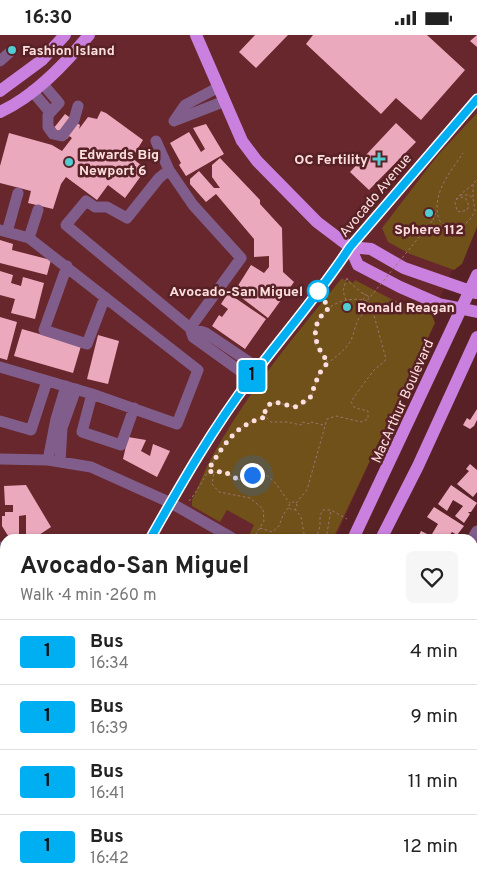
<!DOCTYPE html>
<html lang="en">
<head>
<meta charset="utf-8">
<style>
  :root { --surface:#fff; --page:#f6f6f6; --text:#222; --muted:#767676; --line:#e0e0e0 }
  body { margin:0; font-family:Overpass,sans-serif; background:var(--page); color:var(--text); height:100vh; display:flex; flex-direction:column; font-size:19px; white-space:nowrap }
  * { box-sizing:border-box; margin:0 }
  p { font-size:16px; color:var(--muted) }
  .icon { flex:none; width:28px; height:28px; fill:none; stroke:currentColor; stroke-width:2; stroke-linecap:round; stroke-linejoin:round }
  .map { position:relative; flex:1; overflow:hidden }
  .sheet { position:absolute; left:0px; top:499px; width:478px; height:356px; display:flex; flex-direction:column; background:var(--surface); border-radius:15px 15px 0 0; box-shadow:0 1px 4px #0004 }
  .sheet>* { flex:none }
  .badge { padding:0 10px; border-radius:4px; font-size:18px; line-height:32px }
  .you { position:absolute; width:25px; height:25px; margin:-12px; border:4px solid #fff; border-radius:50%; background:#1a73e8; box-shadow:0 0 0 8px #1a73e833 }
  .map>.badge { position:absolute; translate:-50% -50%; box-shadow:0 0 0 2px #fff }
  .round { display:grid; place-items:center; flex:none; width:52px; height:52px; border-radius:8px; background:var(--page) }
  .head { display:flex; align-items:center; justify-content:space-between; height:85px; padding:0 20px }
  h1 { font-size:24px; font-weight:700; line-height:38px }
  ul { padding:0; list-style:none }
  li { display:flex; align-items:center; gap:15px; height:65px; padding:0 20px; border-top:1px solid var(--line) }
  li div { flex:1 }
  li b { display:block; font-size:19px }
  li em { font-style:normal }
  li .badge { min-width:55px; font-weight:700; text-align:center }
  .status { display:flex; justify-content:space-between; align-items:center; height:35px; padding:0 25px; background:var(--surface); direction:ltr }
  .status svg { height:14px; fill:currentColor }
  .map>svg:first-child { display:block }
</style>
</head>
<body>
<div class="status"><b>16:30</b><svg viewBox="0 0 49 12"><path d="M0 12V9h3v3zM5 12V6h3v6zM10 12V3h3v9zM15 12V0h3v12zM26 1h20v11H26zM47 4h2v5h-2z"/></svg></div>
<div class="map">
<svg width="477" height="854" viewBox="0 0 477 854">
  <rect width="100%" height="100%" fill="#582125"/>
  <path fill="#67272c" d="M0,0h477v193l-17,36 -7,5 -22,49 1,5 -97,216h-330v346h165l-2,4h-168z"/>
  <path fill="#705119" d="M477,78v114l-15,37 -8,6 -44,-16 -22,-12 -6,-14 56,-73z
    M342,243l5,4 2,-2 4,3 2,-3 36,19 41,16 3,8 -102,216h-86l7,-14 -27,-15 -7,12 -28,-16v-6c7,-15 13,-31 21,-45 35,-64 83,-121 129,-177z"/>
  <path fill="#eba9be" d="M255,0h33l-32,33 -17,-16z
    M313,0h114l38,35 -44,50 -25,-22 -15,16 -75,-70z
    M477,0v12l-7,-6z
    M101,76l5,2 37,27 -11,18 14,11 -21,29 -17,-13 -11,15 -31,-23 -5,7 -8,25 -25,-6 3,-12 -31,-8v-17l9,-33 43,12 10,6 10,-13 -3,-2 -2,3 -14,-10 12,-15 15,11 -1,4 9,-12 9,2z
    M396,88l20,19 -47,48 -19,-18z
    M206,89l18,30 -38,22 -7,-11 2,-2 -11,-20 19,-11 12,20 4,-3 -12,-21z
    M220,123l40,42v4l22,24 1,44 11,10 -26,36 -34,-26 17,-27 13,8 5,-6v-11l-15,1v-18l-38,-45 -10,8 -16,-18v-5l9,-8 15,17h6l-8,-11v-12z
    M0,205l13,4 -1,6 39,10 -4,15 -47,-12z
    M0,236l13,4 -2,8 10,3 2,-9 21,6 -9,36 -24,-6 4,-14 -15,-4z
    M228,258l38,26 -21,30 -33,-23 7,-11 3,2 6,-8 -7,-5z
    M0,282l17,5 -10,38 -7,-2z
    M22,294l59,17 -8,27 -59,-17z
    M98,300l21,6 -11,43 -21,-5z
    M477,374v11l-3,6 -4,3 -7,-4 4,-7 3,2z
    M128,402l18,3 -5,11 9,5 3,-12 17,7 -13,26 -34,-18z
    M470,429l7,6v22l-4,5 -16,-13 12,-13 -3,-2z
    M26,450l25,42 -12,8h-13v-20l-7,1v22l-9,1 -8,-13v-10h3v-4h8v-7h-8l-1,-19z
    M451,450l26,18 -6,9h-3l2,2 -6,9 -9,-7 8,-10 -10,-6 -6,11 -9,-7z
    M434,472l30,19 -7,9 -5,-3 -5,7h-7l-8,-5 6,-10 -11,-7z
    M421,496l10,5 -1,3h-13z
    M187,499l9,5h-20l10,-3z
    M475,537l2,2v29l-5,-2v-28z
    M472,609l5,2v20l-5,-5z
    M0,618l5,3v69l-5,9z
    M472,689l5,2v20l-5,-2z
    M475,756l2,1v13l-5,-2z
    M472,771l5,3v14l-3,6z
    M472,803l5,2v12l-2,-1 -3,5z
    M277,850h31l-2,4h-21z
    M334,850h21l-2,4h-10z
    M400,850l4,1 24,-1v4h-30z
    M440,850h16l-1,4h-18z"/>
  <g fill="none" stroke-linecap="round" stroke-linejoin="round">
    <path stroke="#9f7375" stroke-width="1" stroke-dasharray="2.5 2.5" stroke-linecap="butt" d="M460,160h9l4,3 2,13c-8,17 -22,22 -36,9 -8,-27 11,-47 24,-67
      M473,162v-13l4,-4
      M456,164l7,-2 3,2 3,7 -2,4 -7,2 -3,-1 -2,-9c4,-8 12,-12 18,-18
      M433,185l3,-8
      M347,243l2,4 13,11
      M368,262h1
      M346,265l-3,-9 4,-14
      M363,265l3,-6
      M323,390l-12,-3 -1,2 -8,-2 -1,3 -14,-3h-16l-5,-5v-9l9,-6c10,2 17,7 26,3 15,-6 12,-22 19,-33 8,-12 22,-17 30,-30 7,-12 4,-31 23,-30
      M189,466c26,-32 31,-74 77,-84
      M289 471a4 4 0 1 1 8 0a4 4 0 1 1-8 0Z
      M296,468l11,-13 20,-71 9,-3 25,6 7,-3v-8l-13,-3 -4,-6c1,-3 20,-28 23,-32 4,-4 9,-6 12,-11l-14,-51 -3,-6c-26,-11 -61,12 -54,41 2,7 8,13 13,19
      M295,474l6,8 4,22
      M260,493l12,4 7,-6 4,-11 6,-8
      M253,504l11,-18 -1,-12 -13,-11 -31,-6 -7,-8 2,-11 9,-2 16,9c6,-1 9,-4 15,-6 19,-4 26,19 36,29
      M316,504l4,-13v-11l3,-5h8l16,9
      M326,504l5,-29"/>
    <path stroke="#815d8b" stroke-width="11" d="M0,26l9,-8
      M42,48l17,20 -11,12v12l5,7 9,2 12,-16 4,-14
      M32,56l17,20
      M176,85l49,-19
      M174,86l11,-16 34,-18
      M156,106l13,29 24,35 48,53 -51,70
      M169,135l-10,8 -32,40 -20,-11h-12l-9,-6 -20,24 124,103 3,9 57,41
      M0,195l29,8 169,132 -21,54 -85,-30 -92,-27
      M7,197l11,-39
      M29,203l9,-28
      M67,231l-23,64 43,14 18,-47
      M190,293l16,5 52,35
      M92,359l-10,38 39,13 13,-37
      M0,386l31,9 16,-49
      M0,424l48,1 43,7 80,36 63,36
      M48,425l8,-41 10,-33
      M60,427l2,-34 14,-39
      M150,504c31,-55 63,-111 101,-161 33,-44 70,-85 99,-131l127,-148
      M472,504l5,-8
      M0,512l5,9
      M472,585l5,2
      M0,611l5,-3
      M472,660l5,2
      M0,773l5,-10
      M39,854l3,-4
      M253,854l2,-4
      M370,854l2,-4"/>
    <path stroke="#ca80de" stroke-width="12" d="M196,0l46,106 15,20 60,61 33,25 8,18 42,22 39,17 38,8
      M0,56l42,-31 23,-25
      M0,77c35,-16 65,-48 89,-77
      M350,212l21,2 33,19 72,25
      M353,504l124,-264
      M381,504l37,-73 59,-129
      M198,850l1,4
      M185,854l1,-4
      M213,854l1,-4"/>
    <path stroke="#9f7375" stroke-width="1" stroke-dasharray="2.5 2.5" stroke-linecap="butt" d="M362,258l6,3
      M358,277l75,-92"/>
  </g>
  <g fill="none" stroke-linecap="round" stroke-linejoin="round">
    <g stroke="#fff" stroke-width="11">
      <path id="line" d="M150,504c31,-55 63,-111 101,-161 33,-44 69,-85 99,-131l127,-148"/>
    </g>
    <use href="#line" stroke="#00aff2" stroke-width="8"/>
    <path stroke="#fddfdf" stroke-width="5" stroke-dasharray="0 9" d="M252,440l-13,5 -16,-9 -9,2 -6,-3c16,-25 27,-46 58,-53l-1,-6 3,-6 7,-3 20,5 15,-9 9,-24 9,-12c-15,-19 -19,-37 1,-54l-11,-17"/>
  </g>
  <g fill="#51ccd1" stroke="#582125" stroke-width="2">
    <circle cx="12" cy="15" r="5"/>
    <path d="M376.5 116.5h5v5h5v5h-5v5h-5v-5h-5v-5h5z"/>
    <circle cx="69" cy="127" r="5"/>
    <circle cx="429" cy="178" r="5"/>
    <circle cx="347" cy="272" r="5"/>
  </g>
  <circle fill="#fff" stroke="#00aff2" stroke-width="2.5" cx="318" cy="256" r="10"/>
  <g text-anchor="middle" stroke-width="5" stroke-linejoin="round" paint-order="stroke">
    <g font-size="14" font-weight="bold" fill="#fddfdf" stroke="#582125" text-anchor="start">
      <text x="22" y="20">Fashion Island</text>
      <text x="79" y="124">Edwards Big<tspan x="79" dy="16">Newport 6</tspan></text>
      <text x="368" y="129" text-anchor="end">OC Fertility</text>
      <text x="429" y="199" text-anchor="middle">Sphere 112</text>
      <text x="357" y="277">Ronald Reagan</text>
    </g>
    <g font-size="14" fill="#fddfdf" stroke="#582125">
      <text transform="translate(375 160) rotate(-50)" y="5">Avocado Avenue</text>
      <text transform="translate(402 366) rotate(-66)" y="5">MacArthur Boulevard</text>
    </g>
    <g font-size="14" font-weight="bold" fill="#fddfdf" stroke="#582125" text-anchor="end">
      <text x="303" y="261">Avocado-San Miguel</text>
    </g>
  </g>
</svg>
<div class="you" style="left:252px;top:440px"></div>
<b class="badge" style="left:252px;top:341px;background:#00aff2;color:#111">1</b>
<section class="sheet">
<div class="head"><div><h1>Avocado-San Miguel</h1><p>Walk · 4 min · 260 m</p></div><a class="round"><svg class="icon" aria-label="heart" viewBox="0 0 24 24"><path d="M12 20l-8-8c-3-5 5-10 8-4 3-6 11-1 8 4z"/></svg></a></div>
<ul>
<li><span class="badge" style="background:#00aff2;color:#111">1</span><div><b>Bus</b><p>16:34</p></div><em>4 min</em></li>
<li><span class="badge" style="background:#00aff2;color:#111">1</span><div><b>Bus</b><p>16:39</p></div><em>9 min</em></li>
<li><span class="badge" style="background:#00aff2;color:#111">1</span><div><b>Bus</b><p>16:41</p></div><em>11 min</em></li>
<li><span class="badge" style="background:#00aff2;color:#111">1</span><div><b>Bus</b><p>16:42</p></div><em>12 min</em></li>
</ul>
</section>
</div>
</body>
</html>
